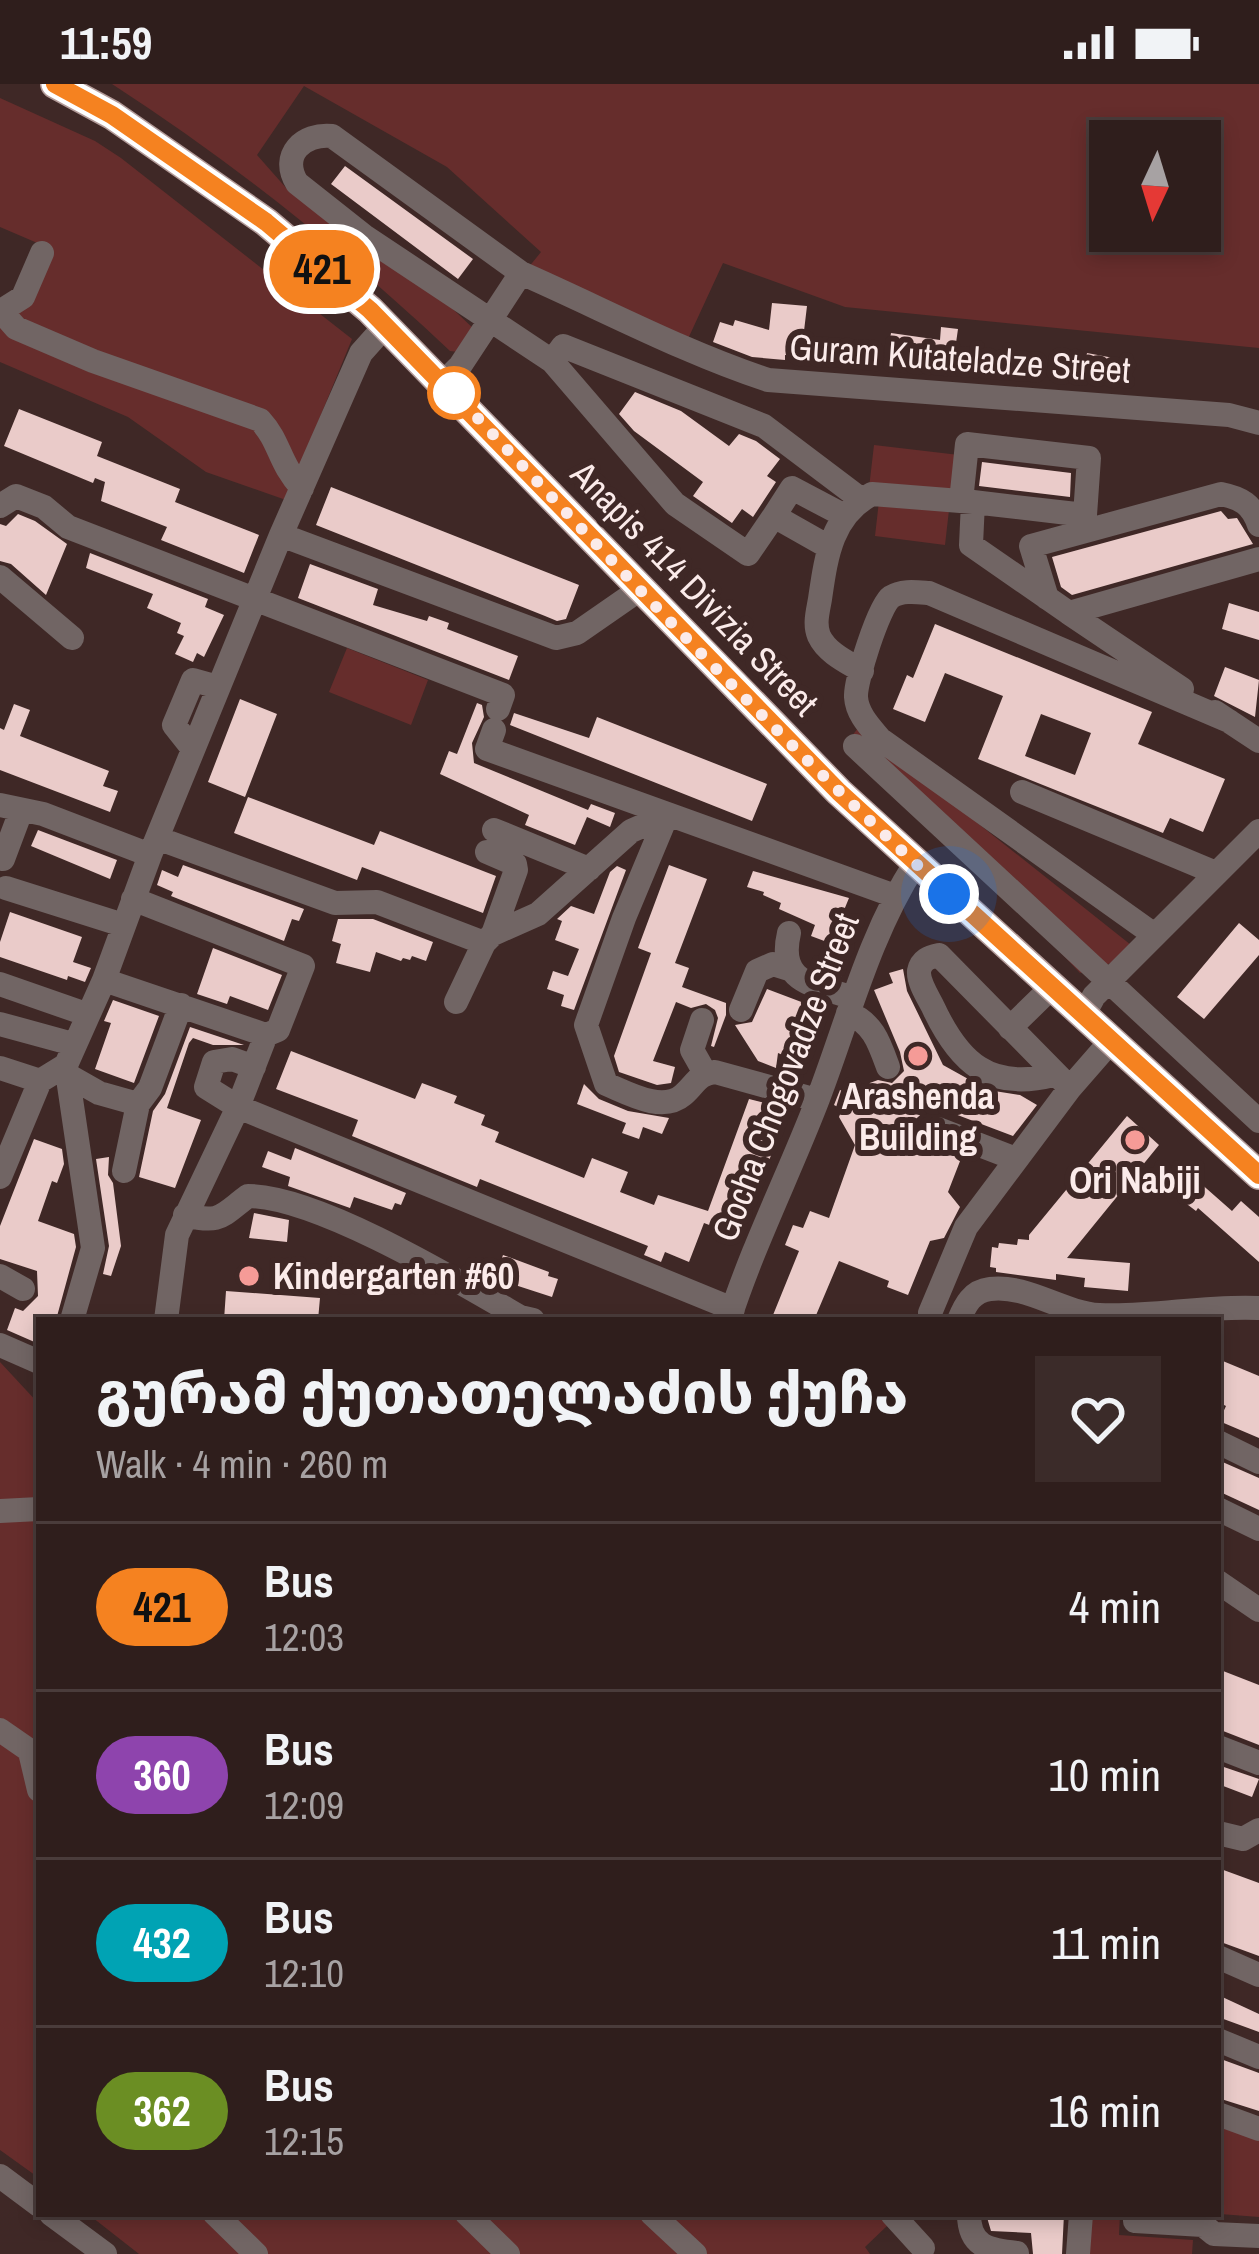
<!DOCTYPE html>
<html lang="en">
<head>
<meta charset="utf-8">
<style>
  :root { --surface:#2f1e1c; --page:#3b2b29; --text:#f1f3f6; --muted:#a7a2a3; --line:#4a3c3b }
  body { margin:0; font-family:"Archivo Narrow","Noto Sans Georgian",sans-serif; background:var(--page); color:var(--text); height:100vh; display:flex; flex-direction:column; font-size:45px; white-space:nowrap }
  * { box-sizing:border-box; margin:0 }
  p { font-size:39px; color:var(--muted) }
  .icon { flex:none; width:66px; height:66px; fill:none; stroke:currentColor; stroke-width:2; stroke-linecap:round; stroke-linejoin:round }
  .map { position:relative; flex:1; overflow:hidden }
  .drawer { position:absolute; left:36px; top:1233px; width:1185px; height:900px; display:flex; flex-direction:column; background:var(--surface); border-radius:0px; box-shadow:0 6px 18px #0003,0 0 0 3px var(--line) }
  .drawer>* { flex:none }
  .badge { padding:0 24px; border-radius:39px; font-size:42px; line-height:78px }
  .needle { width:78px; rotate:184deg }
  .fabs { position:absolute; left:1089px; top:36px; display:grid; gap:24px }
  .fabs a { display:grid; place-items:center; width:132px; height:132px; border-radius:0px; background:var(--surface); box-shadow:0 6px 18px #0003,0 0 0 3px var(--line); font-size:60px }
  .you { position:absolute; width:60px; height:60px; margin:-30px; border:9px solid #fff; border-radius:50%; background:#1a73e8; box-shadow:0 0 0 18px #1a73e833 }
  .map>.badge { position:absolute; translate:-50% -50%; box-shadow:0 0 0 6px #fff }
  .round { display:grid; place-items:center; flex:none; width:126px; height:126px; border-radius:0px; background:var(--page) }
  .overview { display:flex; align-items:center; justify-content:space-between; height:204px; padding:0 60px }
  h1 { font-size:57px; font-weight:800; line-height:90px }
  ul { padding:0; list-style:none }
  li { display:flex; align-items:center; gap:36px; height:168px; padding:0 60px; border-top:3px solid var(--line) }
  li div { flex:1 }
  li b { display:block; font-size:45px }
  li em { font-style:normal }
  li .badge { min-width:132px; font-weight:700; text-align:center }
  .status { display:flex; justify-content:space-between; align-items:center; height:84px; padding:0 60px; background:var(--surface); direction:ltr }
  .status svg { height:33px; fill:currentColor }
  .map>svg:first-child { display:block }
</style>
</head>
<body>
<div class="status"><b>11:59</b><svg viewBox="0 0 49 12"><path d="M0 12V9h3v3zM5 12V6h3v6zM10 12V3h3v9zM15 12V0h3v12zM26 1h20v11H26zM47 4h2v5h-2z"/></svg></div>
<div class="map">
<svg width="1259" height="2170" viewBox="0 0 1259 2170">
  <rect width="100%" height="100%" fill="#3f2826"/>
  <path fill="#662d2c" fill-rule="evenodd" d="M112,0h1147v264l-414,-41 -122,-44 -36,78 -159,-73 13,-16 -94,-85 -143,-81 -47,69 30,34h9l143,107 36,34 -17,22 -8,-1c-105,-99 -216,-188 -338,-267zM1110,57h90v90h-90z
    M0,14l95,43 26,17 231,181 -66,161 -80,-28 -78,-55 -128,-55v-40l42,-77 -42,-18z
    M874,361l85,10 -5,43 -85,-10z
    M879,417l70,9 -4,35 -70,-9z
    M347,564l81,32 -17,45 -82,-33z
    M858,644l273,217 -14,16 -37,12 -51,-54 -186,-171z
    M0,1278l39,42v774l-39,-28z
    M1218,2041l41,15v77l-39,-3 4,-57 -6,-3z
    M88,2130h790l10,11 -23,22 5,7h-731z
    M1089,2130h31l-1,21 74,5 -1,14h-106z"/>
  <path fill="#eacbc9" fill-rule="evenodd" d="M345,82l128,93 -15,20 -127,-95z
    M772,219l35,3 -6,50 -16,-1v5l-33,-3 -39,-15 7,-20 13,4 2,-6 34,10z
    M941,243l17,2 -5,35 -66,-7 4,-24 49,7z
    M1087,269l32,6 -5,23 -31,-6z
    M635,308l46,19 48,35 10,-12 17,7 24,18 -13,17 9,6 -23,35 -11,-8 -10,14 -39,-27 10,-14 -69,-51 -15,-17z
    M19,325l83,33 -5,14 83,33 -5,13 84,33 -15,38 -83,-33 6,-13 -66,-26 4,-19 -10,-4 -2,5 -89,-37z
    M982,378l89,11 -1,24 -91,-11z
    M331,403l248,98 -13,34 -9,2 -12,-5 -229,-91z
    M1221,427l7,8 9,-1 16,26 -181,51 -11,-8 -9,-30z
    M18,430l17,7 32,23 -21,51 -35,-31 -11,-3v-37l6,2z
    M90,469l118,46 -3,8 19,8 -20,42 -7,-4 -4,9 -18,-8 9,-18 -7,-3 4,-10 -34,-15 6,-14 -67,-26z
    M310,480l68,25 -5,16 54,16 2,-5 20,7 -2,6 71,27 -9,24 -211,-82z
    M1229,519l30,9v28l-37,-11z
    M935,540l217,88 -14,32 87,35 -22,53 -33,-14 -7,15 -185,-74 25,-63 -58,-23 -20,49 -32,-13 14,-34 6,3zM1041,630l50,19 -16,42 -50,-19z
    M1225,583l34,13 -4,37 -41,-21z
    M240,615l37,15 -32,83 -37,-15z
    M477,619l5,2 2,12 -12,26 2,20 114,47 3,-6 24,9 -5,14 -23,-10 -12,28 -50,-20 4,-10 -89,-41 9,-23 8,3z
    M14,620l16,6 -10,26 89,35 -6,15 15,5 -8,21 -110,-42v-42l4,2z
    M514,629l75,25 8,-21 170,67 -15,37 -242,-96z
    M248,713l126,48 6,-14 116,45 -13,37 -121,-46 -5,13 -123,-47z
    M38,746l79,30 -7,19 -79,-33z
    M183,781l121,44 -5,12 -7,-2 -8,22 -113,-45 2,-4 -16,-7 5,-15 16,7z
    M669,781l38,14 -32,84 14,5 -7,19 44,16v12l-12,32 -3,-1 7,-28 -3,-8 -9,-6 -15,4 -15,-6 -23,59 22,6 -4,16 -14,2 -38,-13 -5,-16 37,-103 -13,-5z
    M617,782l9,4 -52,140 -13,-4 3,-11 -17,-6 6,-18 15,5 11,-27 -24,-9 7,-19 -5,-2 14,-13 23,8 16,-42z
    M753,787l96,27 -7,17 6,2 -6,17 12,5 -13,38 -16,-5 10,-27 -24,-9 4,-11 -36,-16 2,-6 -18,-8 1,-3 -17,-5z
    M10,828l72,25 -9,25 18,6 -6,14 -17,-6 -1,4 -67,-23v-15z
    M338,835h35l60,23 -7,19 -14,-5 -2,4 -7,-2 -2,3 -25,-9 -6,20 -34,-9 5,-19 -9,-3z
    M1239,839l20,17v15l-55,64 -27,-22z
    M213,864l69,27 -14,35 -38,-14 -3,8 -30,-10z
    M903,885l4,22 36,74 45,25 32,5 17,10 -24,31 -82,-31 -26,24 57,27 -14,36 12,15 -16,31 -14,3 -22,54 -21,-8 2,-6 -50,-20 -25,59h-43l28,-69 -14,-6 8,-20 10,3 7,-17 19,7 26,-73 -16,-28 3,-8 -8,-4 6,-15 5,2 33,-12 14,3 12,-12 -4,-19 -26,-62 19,-7 -4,-10z
    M767,905l45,17 2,-3 17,5 -21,45 -20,5 -12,-5 -2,15 -18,-7 -23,-36 17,-3z
    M113,916l46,16 -25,67 -39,-14 16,-46 -7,-2z
    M190,943l54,18h-31l-20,-7 -4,5 -22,65 34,12 -26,68 -36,-11 14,-66 12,-17z
    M291,967l124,48 7,-16 35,13 -3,7 31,12 -4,10 18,7 -4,10 89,36 8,-20 36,14 -8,20 34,13 4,-10 50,16 41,-112 39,10 -47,128 -37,-14 -15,39 -24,-10 -4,10 -17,-7 4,-9 -168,-67 -3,8 -125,-51 6,-16 -82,-31z
    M584,1000l15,15 29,12 41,7 -7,16 -19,-7 -4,12 -17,-6 4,-10 -49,-19z
    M1127,1032l32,29 -92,113 63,5 -2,28 -44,-4 1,-9 -29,-4v6l-60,-8v-4l-6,-1 2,-20 6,1 1,-5 18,2 1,-6 11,1v-5z
    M34,1055l28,10 2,15 -7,19 -5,-2 -14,40 36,13 2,13 -20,73h-17v24l-32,-14 8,-22 8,3 15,-15 -1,-25 -37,-12v-33z
    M295,1064l111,45 -5,12 -6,-2 -3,7 -38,-13 -4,11 -62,-22 2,-9 -28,-10 6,-16 23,9z
    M109,1073l-1,18 5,8 8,63 -10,30 -8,-2 6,-28 -13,-87z
    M1181,1088l7,5 2,-3 42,37 9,-10 18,16v45l-61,-54 -2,3 -29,-22z
    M254,1129l35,7 -2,22 -38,-4z
    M503,1171l46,17 -1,4 10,3 -6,18 -40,-13 1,-3 -17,-7z
    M226,1207l94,7 -2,22h-94z
    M1218,1275l41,17v62l-40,-17 7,-15 -8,-4z
    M1218,1376l41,18v32l-41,-19z
    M1218,1585l41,16v60l-41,-16z
    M1218,1681l41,14 -7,18 -34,-13z
    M1218,1784l41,15v73l-41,-15z
    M1218,1911l41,19v18l-41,-15z
    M1218,1974l41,15v38l-41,-13z
    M986,2130h78l-2,40h-29l-2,-21 -40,-2z"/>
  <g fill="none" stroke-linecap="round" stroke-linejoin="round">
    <path stroke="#716564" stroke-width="24" d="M521,189l-189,-137c-29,-3 -52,19 -35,47l67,53 188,125 123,143 73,50 26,-38 53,30
      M0,226l16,18 77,33 167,59c21,23 18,42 42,68
      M1,227l22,-14 19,-44
      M552,277l11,-15 201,80 98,74
      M444,298l16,-16 61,-93c82,36 162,79 247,107l461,35 30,8
      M961,417l6,-57 122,14 -4,57 -112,-13 -2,43 98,68 190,-54
      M0,422l16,-10 28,11 24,20 435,168 -5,14
      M774,432l18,-28 53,28
      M281,451l275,103 21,-5 62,-43
      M0,493l72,61
      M1047,514l-16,-52 190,-52c20,4 31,10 38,31
      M1069,529l113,76
      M862,587c-15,-9 -35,-18 -43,-35 -5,-12 -1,-25 1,-37 6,-41 11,-84 52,-105l101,8
      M1215,628l44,29
      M494,646l-7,19 408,147
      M855,662l404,375
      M193,665l-19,-24 19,-45 25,7
      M1022,708l194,81
      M0,721l43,9 107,41
      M667,731l-43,103 -38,107 20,59c22,9 56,29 77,11 13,-11 14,-21 32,-23l102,28
      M494,746l95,39
      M157,754l178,65 42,-1 107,41 9,-9 23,-64 -1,-6 -28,-12
      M3,775l18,-48
      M6,804l117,37
      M133,815l170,67 -25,64 -12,5 -28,72 -61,128 -11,85
      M789,849c-12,51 25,51 64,65
      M493,850l45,-20 93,-83 36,-16
      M1153,850l-273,-195c-10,-12 -23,-25 -24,-42 -1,-15 23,-92 35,-100 11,-7 25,-5 38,-4l300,128
      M104,896l162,55
      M0,900l86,30
      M456,918l28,-59
      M741,926l16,-39 16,-7 16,5
      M848,929c25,10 31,29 40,54
      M1083,932l11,-20 165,-165
      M702,936l-10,30 13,23
      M0,940l73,20
      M1010,944l42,-41
      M254,983l-22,-8 -18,3 -8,25 32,20 495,202
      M0,984l40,13
      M1053,991c-63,16 -94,-12 -120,-68 -5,-10 -15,-25 -14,-36 2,-11 10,-14 20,-16l131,133
      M69,992l30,17 39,11 12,-16 31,-83
      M938,1045l78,30
      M124,1087l14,-67
      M0,1093l40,-96 26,-16
      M185,1131c36,9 36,1 63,-19 69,0 210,85 272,121l13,3
      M0,1192l23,13
      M930,1229l36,-86 104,-139 41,-47
      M72,1236l21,-72 -27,-183 38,-85 46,-125 131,-320 80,-182 25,-28
      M729,1236c24,-74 59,-144 87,-216 31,-80 52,-167 99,-240
      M959,1236c6,-15 13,-29 31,-31 36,-5 73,24 109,26 52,3 106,-10 160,-7
      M0,1261l39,17
      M1218,1358l41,20
      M1218,1425l41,20
      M0,1427l39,-2
      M1218,1498l41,28
      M0,1646l39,27
      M1218,1663l41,16
      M30,1668l9,38
      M1218,1749l25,6 16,-9
      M1218,1873l41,18
      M1218,1956l41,17
      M1218,2030l41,15
      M0,2092l39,29
      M51,2130l54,40
      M215,2130l41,40
      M467,2130l41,40
      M652,2130l43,40
      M892,2130l31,34
      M969,2130c0,33 20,36 48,39
      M1136,2130l-1,7 68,4 11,9 45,2
      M1078,2170l3,-40"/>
    <path stroke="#b29a98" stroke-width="30" d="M55,0l57,31 154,107 104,88 469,482 420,383"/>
  </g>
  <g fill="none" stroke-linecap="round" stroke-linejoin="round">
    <g stroke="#fff" stroke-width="27">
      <path id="line" d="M55,0l57,31 154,107 104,88 469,482 420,383"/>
    </g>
    <use href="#line" stroke="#f58220" stroke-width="18"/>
    <path stroke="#fbebea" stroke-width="12" stroke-dasharray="0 21.6" d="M454,309l-10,-11c164,175 327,351 505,512"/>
  </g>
  <circle fill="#fff" stroke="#f58220" stroke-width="6" cx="454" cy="309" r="24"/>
  <g fill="#f59b97" stroke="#3f2826" stroke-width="4.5">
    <circle cx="918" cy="972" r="12"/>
    <circle cx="1135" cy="1056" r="12"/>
    <circle cx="249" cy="1192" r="12"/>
  </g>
  <g text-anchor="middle" stroke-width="12" stroke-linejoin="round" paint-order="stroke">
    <g font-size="36" fill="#fbebea" stroke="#3f2826">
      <text transform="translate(960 274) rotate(4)" y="13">Guram Kutateladze Street</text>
      <text transform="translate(695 504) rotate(46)" y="13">Anapis 414 Divizia Street</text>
      <text transform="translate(785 993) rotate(-69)" y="13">Gocha Chogovadze Street</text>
    </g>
    <g font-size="36" font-weight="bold" fill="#fbebea" stroke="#3f2826">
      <text x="918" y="1025">Arashenda<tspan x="918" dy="41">Building</tspan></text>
      <text x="1135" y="1109">Ori Nabiji</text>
      <text x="273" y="1205" text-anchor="start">Kindergarten #60</text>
    </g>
  </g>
</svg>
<div class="fabs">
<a><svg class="needle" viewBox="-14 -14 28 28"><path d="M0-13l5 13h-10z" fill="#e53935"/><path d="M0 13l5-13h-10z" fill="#a7a2a3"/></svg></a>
</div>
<div class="you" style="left:949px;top:810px"></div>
<b class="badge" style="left:322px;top:185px;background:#f58220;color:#111">421</b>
<section class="drawer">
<div class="overview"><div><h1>გურამ ქუთათელაძის ქუჩა</h1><p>Walk · 4 min · 260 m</p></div><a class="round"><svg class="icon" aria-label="heart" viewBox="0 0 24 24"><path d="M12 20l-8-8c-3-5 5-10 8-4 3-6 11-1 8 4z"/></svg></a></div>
<ul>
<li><span class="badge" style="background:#f58220;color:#111">421</span><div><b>Bus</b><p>12:03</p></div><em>4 min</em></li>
<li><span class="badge" style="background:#8e44ad;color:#fff">360</span><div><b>Bus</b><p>12:09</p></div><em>10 min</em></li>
<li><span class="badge" style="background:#00a3b4;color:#fff">432</span><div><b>Bus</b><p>12:10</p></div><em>11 min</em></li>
<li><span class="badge" style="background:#6b8e23;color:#fff">362</span><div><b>Bus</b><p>12:15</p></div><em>16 min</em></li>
</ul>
</section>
</div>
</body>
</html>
